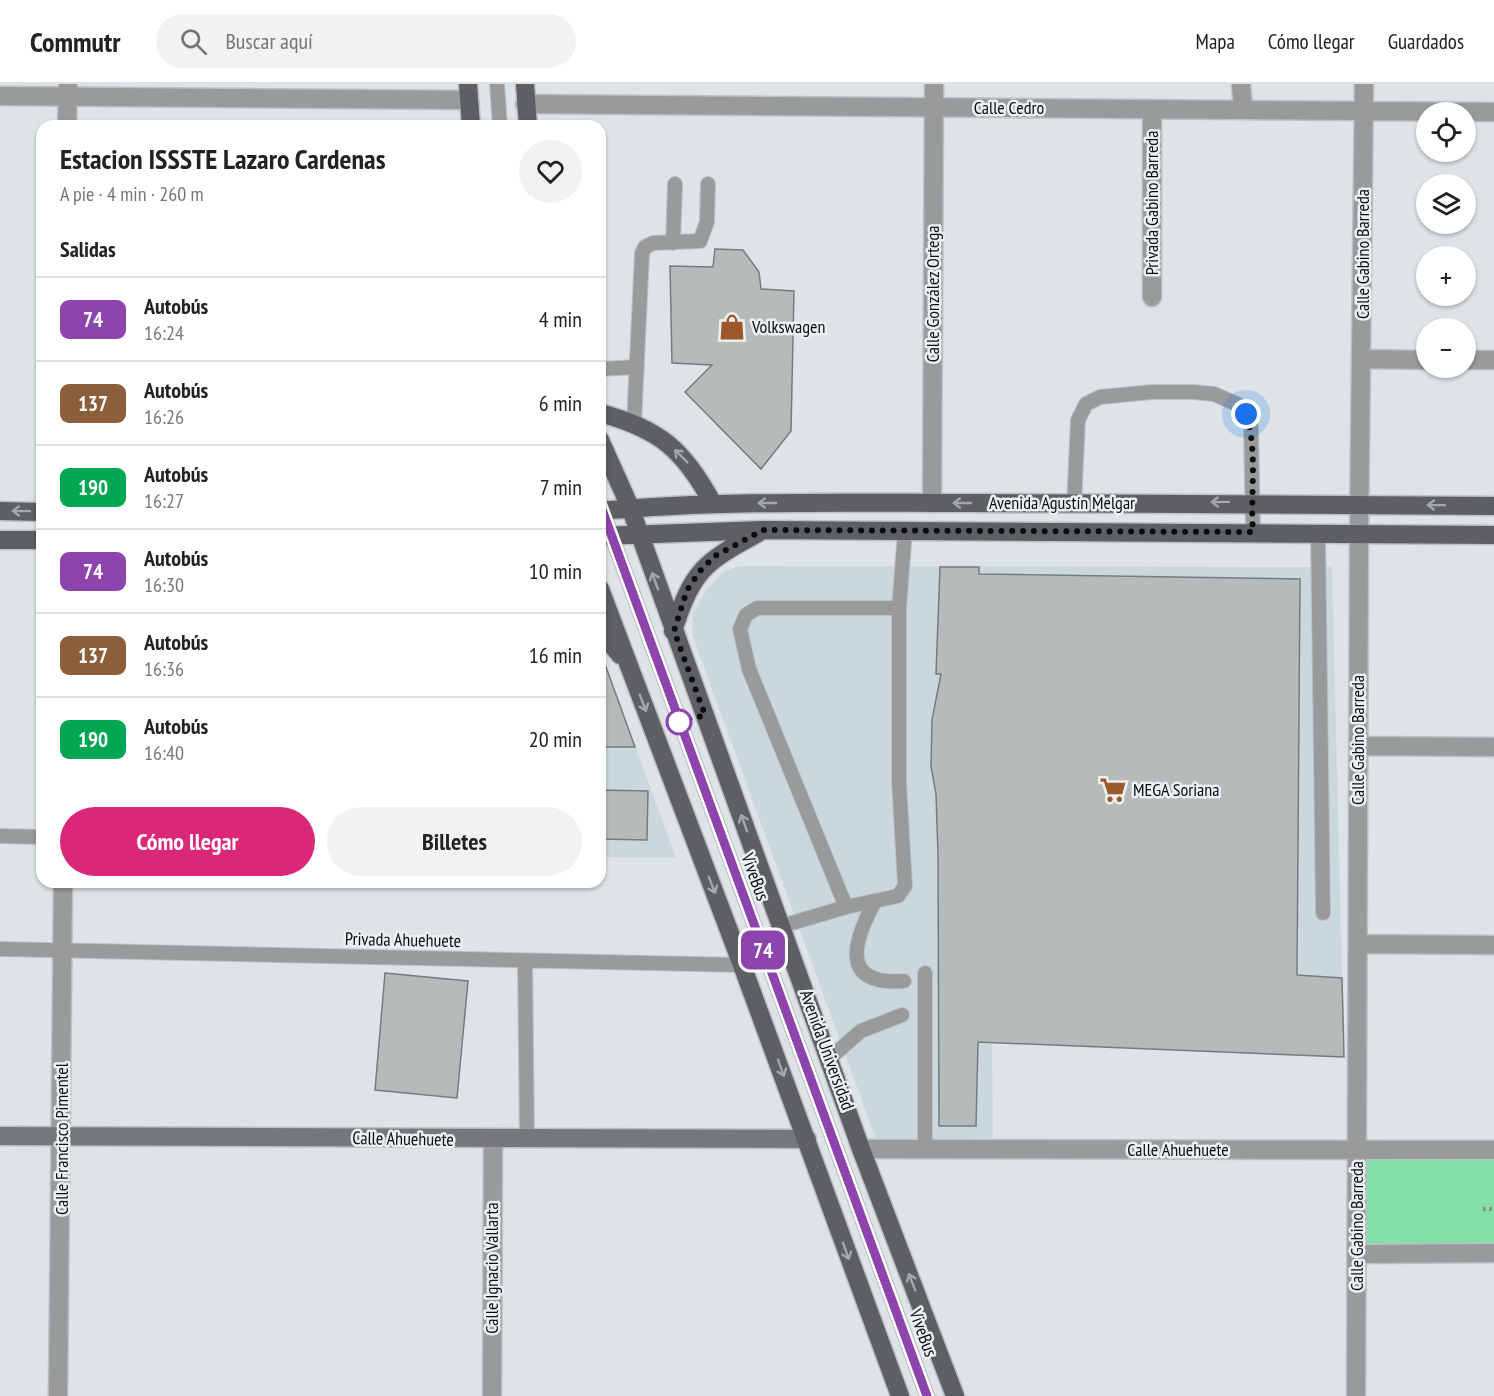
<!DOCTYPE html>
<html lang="es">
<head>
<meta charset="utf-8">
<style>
  :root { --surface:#fff; --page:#f2f2f2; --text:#222; --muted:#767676; --line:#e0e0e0; --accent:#db2777 }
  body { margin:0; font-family:"PT Sans Narrow",sans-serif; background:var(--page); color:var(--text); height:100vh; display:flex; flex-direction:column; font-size:22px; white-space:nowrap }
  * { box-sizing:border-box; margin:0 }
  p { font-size:20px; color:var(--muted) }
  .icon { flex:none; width:33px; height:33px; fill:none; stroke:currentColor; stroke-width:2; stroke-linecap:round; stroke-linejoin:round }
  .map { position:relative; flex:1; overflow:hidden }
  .side { position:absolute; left:36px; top:36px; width:570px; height:768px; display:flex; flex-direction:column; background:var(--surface); border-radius:18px; box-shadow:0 2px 4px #0004 }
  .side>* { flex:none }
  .badge { padding:0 12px; border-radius:9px; font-size:21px; line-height:39px }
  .controls { position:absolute; left:1416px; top:18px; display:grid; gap:12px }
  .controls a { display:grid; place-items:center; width:60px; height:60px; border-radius:50%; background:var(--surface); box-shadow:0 2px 4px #0004; font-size:30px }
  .you { position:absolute; width:30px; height:30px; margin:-15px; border:4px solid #fff; border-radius:50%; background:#1a73e8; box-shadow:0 0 0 9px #1a73e833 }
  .map>.badge { position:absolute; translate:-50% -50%; box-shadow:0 0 0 3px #fff }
  h2 { padding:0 24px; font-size:22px; line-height:54px }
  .round { display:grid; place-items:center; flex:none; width:63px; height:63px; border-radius:32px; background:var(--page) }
  .overview { display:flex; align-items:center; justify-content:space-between; height:102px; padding:0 24px }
  h1 { font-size:28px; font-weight:700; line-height:45px }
  .primary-button { display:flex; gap:12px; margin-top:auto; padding:12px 24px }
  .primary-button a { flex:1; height:69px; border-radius:36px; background:var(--accent); color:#fff; font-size:24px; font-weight:700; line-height:69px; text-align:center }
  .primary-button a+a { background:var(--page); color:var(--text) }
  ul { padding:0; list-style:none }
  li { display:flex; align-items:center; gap:18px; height:84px; padding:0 24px; border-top:2px solid var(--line) }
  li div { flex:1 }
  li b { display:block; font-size:22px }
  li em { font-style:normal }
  li .badge { min-width:66px; font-weight:700; text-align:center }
  header { display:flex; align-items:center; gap:36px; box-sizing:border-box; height:84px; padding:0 30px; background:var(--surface); border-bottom:2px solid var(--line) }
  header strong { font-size:28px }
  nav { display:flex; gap:33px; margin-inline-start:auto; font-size:21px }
  .search { width:420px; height:54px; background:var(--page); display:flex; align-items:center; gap:15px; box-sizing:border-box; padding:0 21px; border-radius:33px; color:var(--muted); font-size:22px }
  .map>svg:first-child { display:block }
</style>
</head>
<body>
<header>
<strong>Commutr</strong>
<div class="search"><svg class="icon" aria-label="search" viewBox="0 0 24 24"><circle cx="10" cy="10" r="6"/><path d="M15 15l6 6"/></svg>Buscar aquí</div>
<nav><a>Mapa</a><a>Cómo llegar</a><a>Guardados</a></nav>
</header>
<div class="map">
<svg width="1494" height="1312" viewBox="0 0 1494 1312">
  <rect width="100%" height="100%" fill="#dde3e6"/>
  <path fill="#cad8de" d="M740,482l592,1 12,490 -352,-15 1,96 -117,1 -183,-502 -1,-22 15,-26 17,-18z
    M600,575l6,7 70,192 -76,-1z"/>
  <path fill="#81dfa7" d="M1356,1066h138v103l-137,1z"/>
  <path fill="#b5bbba" stroke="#767c7c" stroke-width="1.5" d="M715,165l28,1 16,22 2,17 33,2 -3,140 -30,38 -76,-77 27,-27 -40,-2 -2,-97 43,1z
    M940,483h39v7l321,5 -3,396 45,3 2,79 -366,-15 -2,84h-37l-1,-271 -2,-61 -5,-28 1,-46 9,-46h-5z
    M600,572h2l33,91h-35z
    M600,706l48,1 -1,49 -47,-1z
    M385,889l83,8 -11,117 -82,-8z"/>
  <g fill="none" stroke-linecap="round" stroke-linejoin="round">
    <g stroke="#bbc1c3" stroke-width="16">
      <path id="lane" d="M497,0l3,42
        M673,159l2,-59
        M600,285l37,-2
        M634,340l8,-171 3,-6 8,-4 47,-2 7,-19 1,-38
        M600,420l327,892
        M1074,420l4,-84 8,-16 14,-7 52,-5h41l21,2 25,11 7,9 5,13 2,105
        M1318,450l5,379
        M0,752l42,1
        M875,817c-21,39 -37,85 29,80
        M846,823l-97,-238 -9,-40 6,-14 11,-7h142
        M782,842l64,-19 52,-11 7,-10 -6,-104v-174l6,-77
        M0,865l742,16
        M525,877l2,178
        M830,974l31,-27 41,-16
        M925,1065v-176"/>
    </g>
    <g stroke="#bbc1c3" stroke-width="21">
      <path id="street" d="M1241,0l2,25
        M0,12l468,4
        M525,20l969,8
        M1152,25v188
        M67,42l1,-40
        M1362,275l64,1
        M1466,276h28
        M932,419l2,-419
        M1358,662l136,1
        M1358,860l136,1
        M861,1065l633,1
        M1357,1170l137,-1
        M58,1312l5,-514
        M492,1312l1,-256
        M1356,1312l3,-861 5,-451"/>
    </g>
    <g stroke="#bbc1c3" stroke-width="21">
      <path id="secondary" d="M0,1052l807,3"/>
    </g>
    <g stroke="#bbc1c3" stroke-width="21">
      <path id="primary" d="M468,0l3,42
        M525,0l3,42
        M600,329c60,16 84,37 113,91
        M600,356l30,67 231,642 94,247
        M0,427l42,1
        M600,427c124,-11 248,-8 372,-8 174,1 348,1 522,3
        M600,452l163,-6 731,5
        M0,456h42
        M600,505l142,376 158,431
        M600,546l20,25
        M673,547c20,-61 30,-68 85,-98"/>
    </g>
    <path stroke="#8a8f91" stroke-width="4" stroke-dasharray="3 3" stroke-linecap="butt" d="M1483,1125h11"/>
    <use href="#lane" stroke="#999a9c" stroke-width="14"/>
    <use href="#street" stroke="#999a9c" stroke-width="18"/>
    <use href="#secondary" stroke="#76777a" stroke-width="18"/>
    <use href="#primary" stroke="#5d5f62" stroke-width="18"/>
  </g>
  <defs><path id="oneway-shaft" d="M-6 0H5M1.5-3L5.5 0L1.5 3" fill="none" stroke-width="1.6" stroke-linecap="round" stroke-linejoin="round" transform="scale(1.5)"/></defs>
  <g stroke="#a4a8aa">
    <use href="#oneway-shaft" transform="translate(681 372) rotate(-135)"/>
    <use href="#oneway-shaft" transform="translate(1220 418) rotate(179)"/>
    <use href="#oneway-shaft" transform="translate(767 419) rotate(180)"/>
    <use href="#oneway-shaft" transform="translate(962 419) rotate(-180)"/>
    <use href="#oneway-shaft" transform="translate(1436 421) rotate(-179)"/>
    <use href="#oneway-shaft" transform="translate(21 427) rotate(-179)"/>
    <use href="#oneway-shaft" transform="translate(655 497) rotate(-110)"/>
    <use href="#oneway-shaft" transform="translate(643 619) rotate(69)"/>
    <use href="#oneway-shaft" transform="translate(744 739) rotate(-110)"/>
    <use href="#oneway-shaft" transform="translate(712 801) rotate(69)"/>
    <use href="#oneway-shaft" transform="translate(781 984) rotate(70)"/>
    <use href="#oneway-shaft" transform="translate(846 1167) rotate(70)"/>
    <use href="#oneway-shaft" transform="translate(912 1198) rotate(-111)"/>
  </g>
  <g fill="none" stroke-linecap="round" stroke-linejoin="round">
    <g stroke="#fff" stroke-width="14">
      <path id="line" d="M600,420l327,892"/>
    </g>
    <use href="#line" stroke="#8e44ad" stroke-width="9"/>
    <path stroke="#0b0d0e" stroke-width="6" stroke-dasharray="0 10.8" d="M679,638l26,-7 -31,-84 13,-41 13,-19 15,-15 48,-26 490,2c-3,-39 5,-81 -7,-118"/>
  </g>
  <defs>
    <g id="shop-bare" transform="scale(2.07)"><path d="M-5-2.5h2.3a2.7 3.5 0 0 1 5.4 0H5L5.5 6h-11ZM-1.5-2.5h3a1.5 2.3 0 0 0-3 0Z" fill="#9d592b" stroke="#ebf0f3" stroke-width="2.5" paint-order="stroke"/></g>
    <g id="supermarket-bare" transform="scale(2.07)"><path d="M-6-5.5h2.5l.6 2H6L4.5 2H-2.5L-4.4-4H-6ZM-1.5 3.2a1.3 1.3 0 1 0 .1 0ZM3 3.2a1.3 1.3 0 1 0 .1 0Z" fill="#9d592b" stroke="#ebf0f3" stroke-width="2.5" paint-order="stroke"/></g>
  </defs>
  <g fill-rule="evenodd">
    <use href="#shop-bare" x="732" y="243"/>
    <use href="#supermarket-bare" x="1113" y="706"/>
  </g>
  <circle fill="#fff" stroke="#8e44ad" stroke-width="3" cx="679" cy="638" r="12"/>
  <g text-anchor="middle" stroke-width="5" stroke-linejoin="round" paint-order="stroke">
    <g font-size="18" fill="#0b0d0e" stroke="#ebf0f3">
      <text x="1009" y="30">Calle Cedro</text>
      <text transform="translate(1152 119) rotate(-90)" y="6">Privada Gabino Barreda</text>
      <text transform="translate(1363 170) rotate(-90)" y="6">Calle Gabino Barreda</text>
      <text transform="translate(933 210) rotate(-90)" y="6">Calle González Ortega</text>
      <text x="1062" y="425">Avenida Agustín Melgar</text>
      <text transform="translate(1358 656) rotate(-90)" y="6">Calle Gabino Barreda</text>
      <text transform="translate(755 793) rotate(70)" y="6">ViveBus</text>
      <text transform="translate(403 856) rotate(1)" y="6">Privada Ahuehuete</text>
      <text transform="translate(827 966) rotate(70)" y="6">Avenida Universidad</text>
      <text transform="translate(62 1055) rotate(-90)" y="6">Calle Francisco Pimentel</text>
      <text transform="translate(403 1055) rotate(1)" y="6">Calle Ahuehuete</text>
      <text x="1178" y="1072">Calle Ahuehuete</text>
      <text transform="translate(1357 1142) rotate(-90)" y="6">Calle Gabino Barreda</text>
      <text transform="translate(492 1184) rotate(-90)" y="6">Calle Ignacio Vallarta</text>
      <text transform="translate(923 1249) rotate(70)" y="6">ViveBus</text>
    </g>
    <g font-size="18" fill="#0b0d0e" stroke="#ebf0f3" text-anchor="start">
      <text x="752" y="249">Volkswagen</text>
      <text x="1133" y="712">MEGA Soriana</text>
    </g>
  </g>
</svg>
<div class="controls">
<a><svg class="icon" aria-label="locate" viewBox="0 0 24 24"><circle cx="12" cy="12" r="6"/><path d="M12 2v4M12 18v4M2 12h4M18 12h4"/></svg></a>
<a><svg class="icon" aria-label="layers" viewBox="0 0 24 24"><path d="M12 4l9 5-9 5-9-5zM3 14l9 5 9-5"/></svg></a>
<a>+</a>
<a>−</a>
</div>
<div class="you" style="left:1246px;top:330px"></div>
<b class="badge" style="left:763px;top:866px;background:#8e44ad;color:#fff">74</b>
<section class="side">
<div class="overview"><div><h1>Estacion ISSSTE Lazaro Cardenas</h1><p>A pie · 4 min · 260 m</p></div><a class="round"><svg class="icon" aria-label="heart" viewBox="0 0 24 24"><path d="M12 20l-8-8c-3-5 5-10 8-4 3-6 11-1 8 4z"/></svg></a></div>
<h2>Salidas</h2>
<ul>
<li><span class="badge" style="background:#8e44ad;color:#fff">74</span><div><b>Autobús</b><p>16:24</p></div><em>4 min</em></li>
<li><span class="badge" style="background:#8b5e3c;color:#fff">137</span><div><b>Autobús</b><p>16:26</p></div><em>6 min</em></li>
<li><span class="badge" style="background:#00a651;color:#fff">190</span><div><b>Autobús</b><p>16:27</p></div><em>7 min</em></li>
<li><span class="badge" style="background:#8e44ad;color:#fff">74</span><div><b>Autobús</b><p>16:30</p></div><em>10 min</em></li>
<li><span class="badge" style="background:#8b5e3c;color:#fff">137</span><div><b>Autobús</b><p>16:36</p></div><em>16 min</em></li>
<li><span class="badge" style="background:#00a651;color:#fff">190</span><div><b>Autobús</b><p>16:40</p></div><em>20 min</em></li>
</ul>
<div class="primary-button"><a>Cómo llegar</a><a>Billetes</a></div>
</section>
</div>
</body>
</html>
